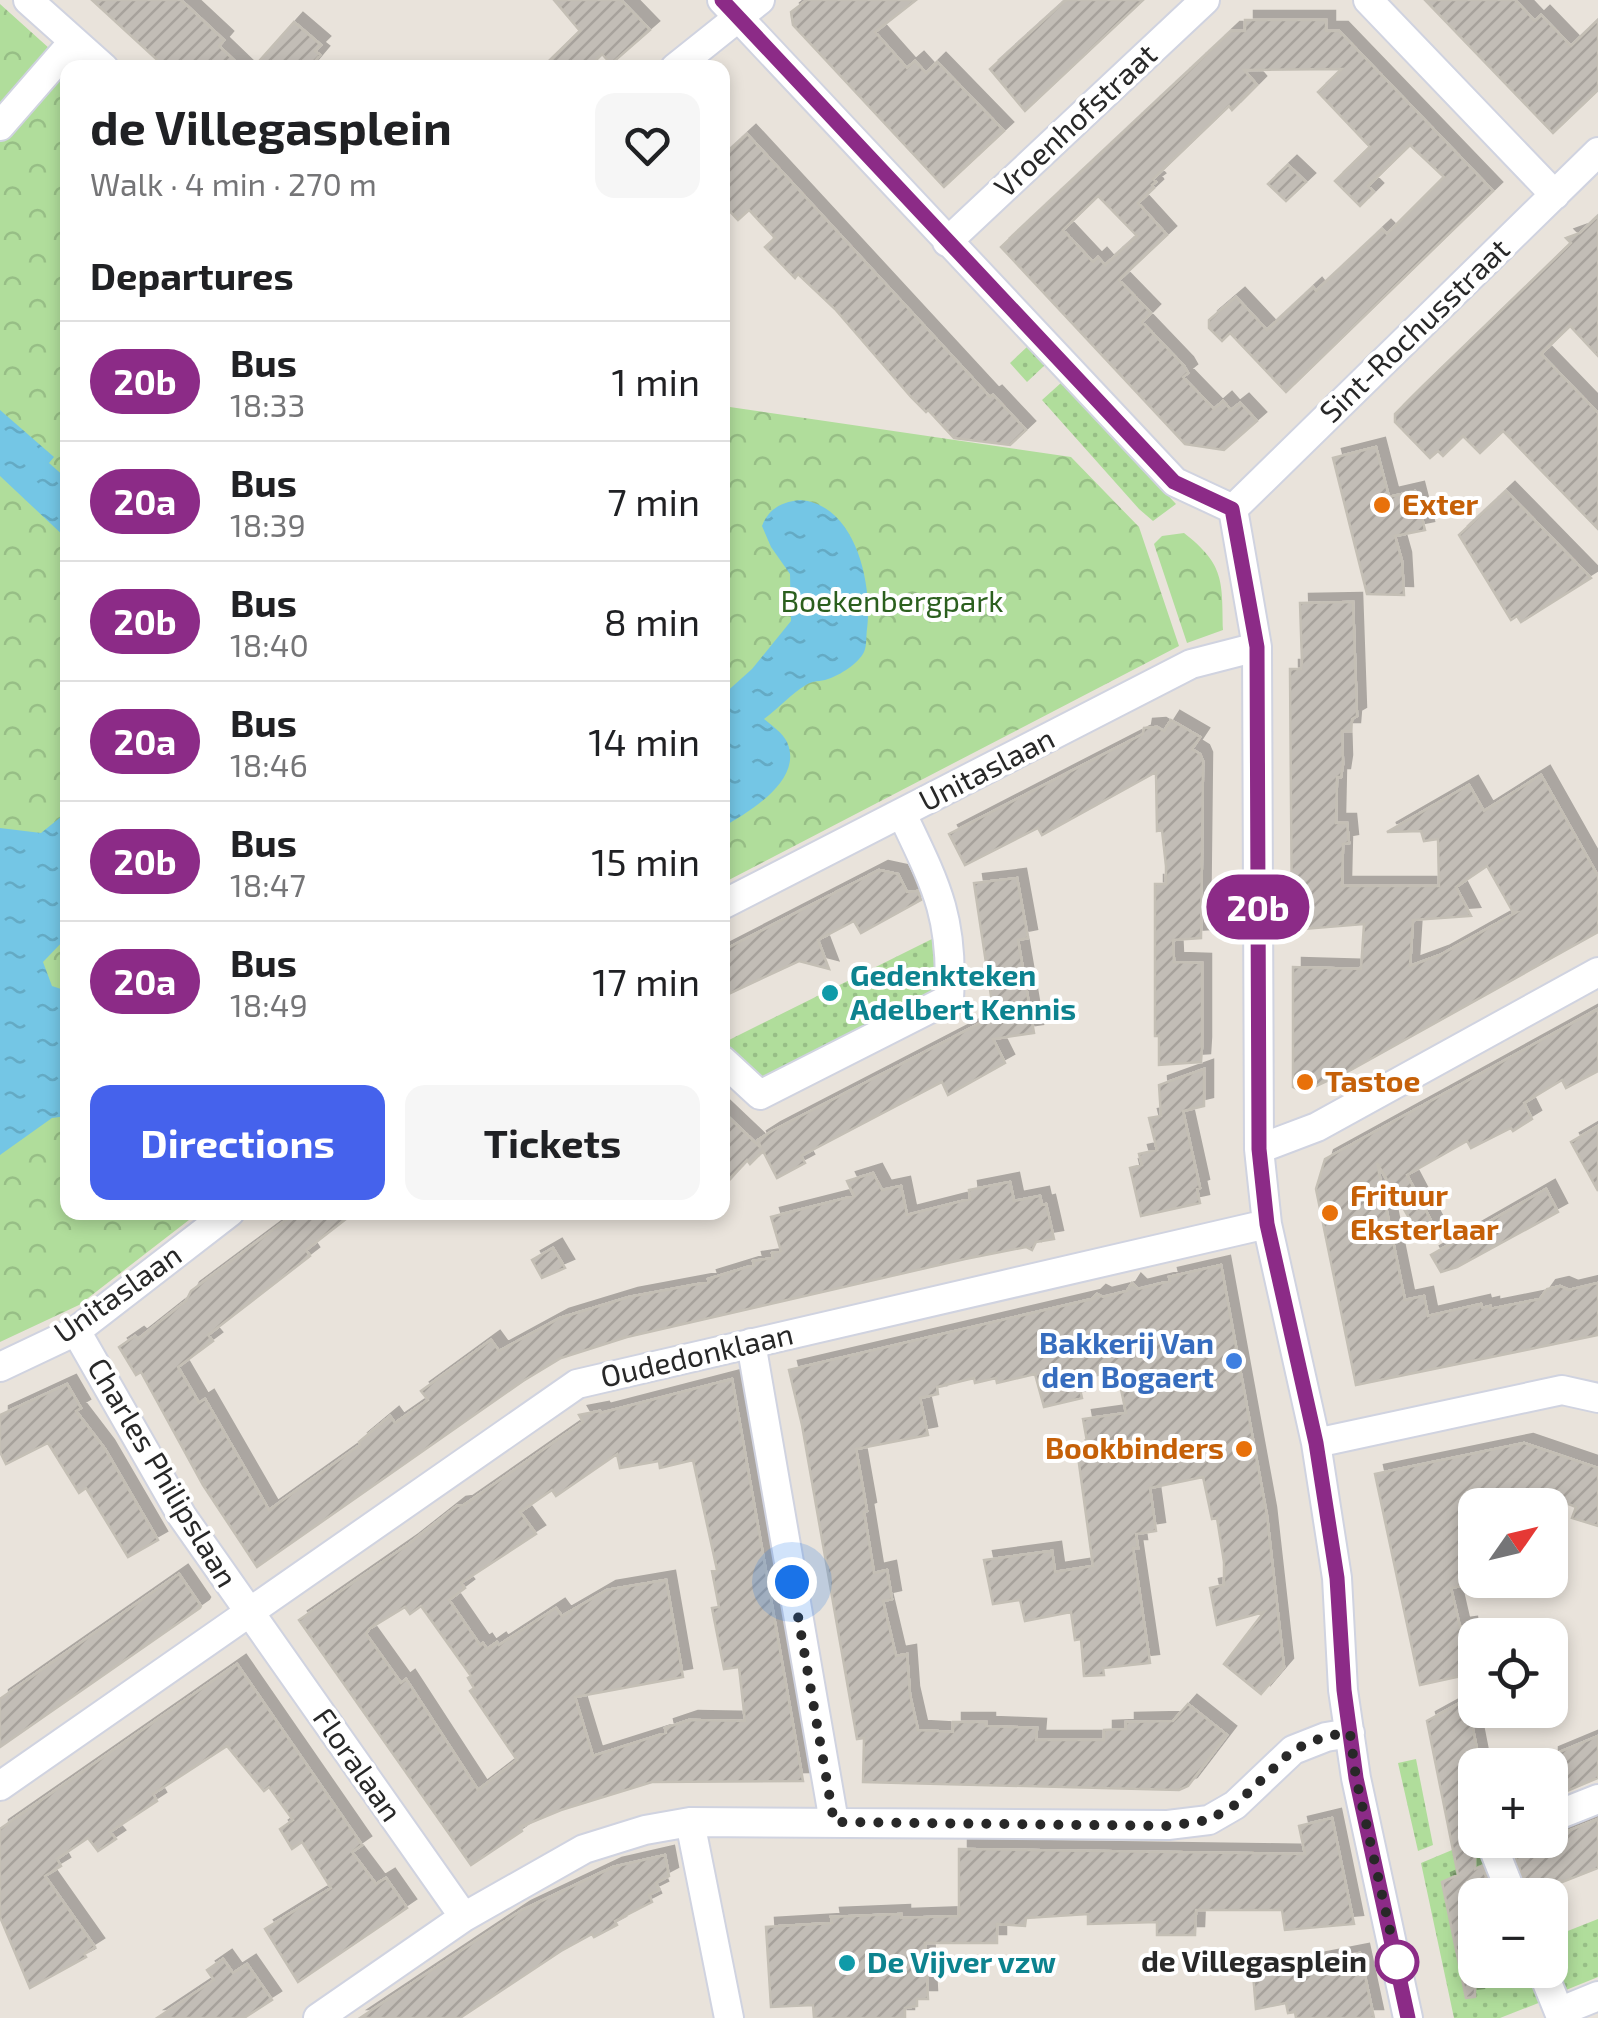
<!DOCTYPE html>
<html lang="en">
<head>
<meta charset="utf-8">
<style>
  :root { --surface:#fff; --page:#f6f6f6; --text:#202124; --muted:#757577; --line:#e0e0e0; --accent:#4562ec }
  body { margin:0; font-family:"Exo 2",sans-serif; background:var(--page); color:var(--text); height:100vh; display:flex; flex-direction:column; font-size:38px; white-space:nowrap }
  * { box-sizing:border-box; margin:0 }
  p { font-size:32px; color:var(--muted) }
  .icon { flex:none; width:55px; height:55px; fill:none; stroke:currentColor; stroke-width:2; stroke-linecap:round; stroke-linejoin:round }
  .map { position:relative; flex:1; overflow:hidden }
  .side { position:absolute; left:60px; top:60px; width:670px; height:1160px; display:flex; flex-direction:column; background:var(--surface); border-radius:20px; box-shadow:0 5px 15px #0003 }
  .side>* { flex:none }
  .badge { padding:0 20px; border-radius:32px; font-size:35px; line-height:65px }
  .needle { width:65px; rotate:56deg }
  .controls { position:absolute; left:1458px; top:1488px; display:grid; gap:20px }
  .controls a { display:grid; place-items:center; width:110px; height:110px; border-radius:20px; background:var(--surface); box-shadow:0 5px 15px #0003; font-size:50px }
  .you { position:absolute; width:50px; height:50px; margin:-25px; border:8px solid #fff; border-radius:50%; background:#1a73e8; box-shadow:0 0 0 15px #1a73e833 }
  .map>.badge { position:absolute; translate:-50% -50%; box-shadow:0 0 0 5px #fff }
  h2 { padding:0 30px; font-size:38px; line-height:90px }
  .round { display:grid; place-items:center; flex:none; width:105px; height:105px; border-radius:20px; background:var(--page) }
  .headline { display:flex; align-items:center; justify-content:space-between; height:170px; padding:0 30px }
  h1 { font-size:48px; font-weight:700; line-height:75px }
  .cta { display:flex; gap:20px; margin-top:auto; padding:20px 30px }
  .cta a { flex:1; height:115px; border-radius:20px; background:var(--accent); color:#fff; font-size:40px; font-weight:700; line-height:115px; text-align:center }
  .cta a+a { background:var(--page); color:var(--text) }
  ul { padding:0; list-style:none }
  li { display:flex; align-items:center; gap:30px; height:120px; padding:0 30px; border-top:2px solid var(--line) }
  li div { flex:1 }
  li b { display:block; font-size:38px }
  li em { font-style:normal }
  li .badge { min-width:110px; font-weight:700; text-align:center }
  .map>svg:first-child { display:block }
</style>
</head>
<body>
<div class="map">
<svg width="1598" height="2018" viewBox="0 0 1598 2018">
  <defs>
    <pattern id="grass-dots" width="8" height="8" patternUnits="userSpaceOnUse" patternTransform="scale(2.5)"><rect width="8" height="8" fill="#b0dd9b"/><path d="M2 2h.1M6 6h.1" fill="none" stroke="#97be86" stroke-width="1.8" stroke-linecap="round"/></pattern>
    <pattern id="park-crowns" width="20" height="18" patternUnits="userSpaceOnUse" patternTransform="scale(2.5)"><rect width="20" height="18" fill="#b0dd9b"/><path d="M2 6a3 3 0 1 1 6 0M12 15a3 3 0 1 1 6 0" fill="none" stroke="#97be86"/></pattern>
    <pattern id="water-ripples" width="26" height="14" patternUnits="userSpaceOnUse" patternTransform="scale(2.5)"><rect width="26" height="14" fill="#74c6e5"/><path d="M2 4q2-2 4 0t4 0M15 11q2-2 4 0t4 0" fill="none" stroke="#64aac4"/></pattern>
    <pattern id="building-hatch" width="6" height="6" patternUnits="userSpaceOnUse" patternTransform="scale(2.5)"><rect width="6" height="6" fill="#c2bdb6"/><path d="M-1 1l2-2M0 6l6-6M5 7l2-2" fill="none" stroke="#a7a29c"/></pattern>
    <filter id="shadow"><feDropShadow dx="9" dy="-9" stdDeviation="0" flood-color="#0004"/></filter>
  </defs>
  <rect width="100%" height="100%" fill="#e9e3db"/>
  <path fill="url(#grass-dots)" d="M1028,346l17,19 -18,17 -17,-19z
    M1062,382l114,122 -23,17 -14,-12 -97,-109z
    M932,939l4,49 -172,92 -39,-38z
    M1416,1759l17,86 -15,6 -20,-88z
    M1476,1840l10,24 -44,19 17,81 16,6h54l12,32 -41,16h-46l-33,-155z
    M1598,1919v58l-32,13 -16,-36v-16z"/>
  <path fill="url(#park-crowns)" d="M0,4l70,63 -2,1v1144l130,1 -119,92 -79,37z
    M723,406l348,51 68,70 40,119 -456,237z
    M1184,533c41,32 38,48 39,97l-36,13 -33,-99 8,-8z"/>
  <path fill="url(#water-ripples)" d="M0,410l54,47 -5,6 17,15 -4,6 5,5v50l-67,-63z
    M800,500c55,4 73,83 67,129 -1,6 0,17 -3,23 -6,12 -24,23 -36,27 -8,3 -15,1 -22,6 -15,9 -27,23 -42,34 7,6 19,14 23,23 17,38 -38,70 -64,85v-132l29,-26 39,-48 -1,-47 -19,-27 -9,-21c7,-18 20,-24 38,-26z
    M67,812v125l-24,25 9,24 15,5v125l-15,2 -52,37v-327l41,5z"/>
  <path fill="url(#building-hatch)" stroke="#c4bfb5" stroke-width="2.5" fill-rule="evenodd" filter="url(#shadow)" d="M92,0h89l43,40 -5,6 23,22h-76z
    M554,0h67l29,30 -39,34 -9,-10 -14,14h-46l38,-37z
    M807,0h109l-41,32 32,36 8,-7 11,12 11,-11 67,69 -60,56 -151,-162 -2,-13z
    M1066,0h77l-118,111 -35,-42z
    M1425,0h90l20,21 6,-6 30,31 27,-26v70l-45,43z
    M1245,20h81v11h13l154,160 -207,201 -56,-59 -8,8 -13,-13v-8l27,-23 31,33 46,-43 3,4 66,-62 5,5 57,-57 -34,-32 -42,41 6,6 -14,14 -25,-25 35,-34 -52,-55 24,-23 -98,1 13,15 -25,25 -3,-4 -76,73 3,3 -4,3 2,3 -16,15 29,32 -48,45 32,33 -9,9 42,44 4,7 -5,4 31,32 9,-8 8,9 9,-7 17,18 -33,29 -39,-6 -184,-197 230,-216h14zM1098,196l39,40 -32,29 -7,-8 -5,5 -30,-32z
    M294,22l27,23 -6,6 5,4 -11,13h-56z
    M747,134l243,263 3,-2 33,35 -16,15 -56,-7 -26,-28 -2,2 -15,-15 -76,-88 -37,-35 -3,4 -30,-31 10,-9 -26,-28 -11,10 -16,-17v-46z
    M1288,165l18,17 -20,19 -18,-17z
    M1598,216v140l-28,-30 -29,28 57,59v116l-95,-98 -23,22 -17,-17 -20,20 -5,-5 -8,7 -35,-36v-8l19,-19 157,-152 -5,-5 14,-5z
    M1376,447l13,50 26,-6 10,39 -30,6 7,25 2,34 -37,-1 -34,-136z
    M1506,491l85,87 -70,44 -4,-6 -6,4 -52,-85z
    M1353,602l4,114 -5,3 -1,12h-9l1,33 -2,13h-4l-1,46h11l2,20 -6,1 -1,42h97l-1,-47 -14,2 -3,-10 -34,1 82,-47 15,26 57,-36 57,101v56l-247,138 -48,22 -10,-5v-120l68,2 3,-45 -72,6 -2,-261h11l1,-7 -2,-59zM1487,866l26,46h4l-77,43 -30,11 3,-46 58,-4 -15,-29z
    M1171,720l29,17 -8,12 8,5 3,7 -2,177 -28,2 1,22 28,1v83l-1,16 -42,3v-29h-4v-152h11v-18l-4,-36 -5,1 -1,-59 -114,63 -4,-7 -73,37 -16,-31 194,-100 1,-6 13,-1 7,4z
    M879,870l19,4 9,18 11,-1 3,9 -60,33 -7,-12 -36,19 11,29 -30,-8 -77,36v-46z
    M1017,878l11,60 -10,2 16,93 -41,6 12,24 -57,32 -6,-13 -141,74 4,7 -28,15 -14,-27 -13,13 -3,-4 -25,27v-76l39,37 -3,-8 14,-9 222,-115 -20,-133z
    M1598,1009v62l-32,17 -4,-8 -38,23 8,16 -19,12 -2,-3 -40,20 -4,-7 -60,34 30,57 -15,8 -45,-77 28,137 19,-4 4,20 53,-12 1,4 8,-2v3l50,-10 7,-10 13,-3 9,4 29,-7v52l-242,50 -40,-196 9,-30z
    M1204,1069v37l-21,5 17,77 -3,1 3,14 -59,13 -11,-48 12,-3 -3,-11 18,-4 -8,-32 12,-2 -2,-31z
    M1598,1126v65l-27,-49z
    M873,1173l9,17 19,-4 6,29 63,-16 -1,-9 41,-8 4,19 26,-5 2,9 4,-1 8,35 -18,3 -4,8 -6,-3 -61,12 -338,78 -66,21 -38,23 -266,186 -54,-82 -62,-113 -5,3 -17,-28 16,-11 3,3 48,-38 5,-10 106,-79h58l-49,38 4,6 -102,79 5,6 -35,26 21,36 6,-4 64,111 91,-65 -1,-3 31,-26 5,7 33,-23 -7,-9 70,-51 8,11 61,-33 69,-21 80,-15 -1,-3 46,-14 -1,-4 20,-3 -1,-5 9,-2 -10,-34 83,-21 -7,-15z
    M1546,1189l12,23 -101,55 -16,5 -10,-17z
    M553,1248l12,20 -23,10 -10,-18z
    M1221,1265l46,251 17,151 -23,27 -37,-30 40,-52 -47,13 -7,-37 14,-3v-23l-7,-44 -5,1 -9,-42 -53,11 6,43 -20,3 2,14h-5l17,115 -47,5 1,7 -20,1 -3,-37 -6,1 -4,-28 -46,9 -5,-21 -27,4 -9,-44 68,-9 3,21 38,-6 -16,-117 11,-2 -5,-28 43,-6 -9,-43 -39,10 4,18 -38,9 -9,-33 -38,9 -1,-5 -21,5 -1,-5 -37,9 1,7 -18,4 8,37 -72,14 11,62 -3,1 10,61 13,-3 5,29 -9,2 13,55 11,-2 3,41 8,35 35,2v-10h33v4l51,2 -1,12h68v-10l22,-1v-7l47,-1 15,-17 39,31 -39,51 -9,4 -316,-8 1,-44 -7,1 -55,-314 -13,-55 303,-71 5,-5 6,3 24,-6 5,-8 6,6 32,-8 -1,-4z
    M732,1379l71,402 -151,1 -91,28 -41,17 2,4 -51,34 -172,-245 111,-77 47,-37 7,-1 119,-83 -4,-7 21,-4 1,2zM617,1454l3,14 39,-7 1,7 33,-8 24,110 -5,1 7,36 -7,1 12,61 15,-2 6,54 -56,-1 -24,8 1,5 -73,23 -18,-59 108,-20 -17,-97 -59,10 -45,26 -6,-8 -57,37 -2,-3 -10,7 -4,-6 -3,2 -31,-45 16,-12 -4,-5 75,-49 -16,-22 32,-22 4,6zM421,1606l50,70 -3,2 6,10 -4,3 47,69 -39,30 -72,-111 -5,4 -35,-49 3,-5 36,-22 5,7z
    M67,1384l14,24 -5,3 29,38 53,91 -30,17 -42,-69 -7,5 -31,-50 -42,21 -6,-12v-37z
    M1524,1443l74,25v58l-26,-8 4,-11 -40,-16 -46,10 1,4h-16v78l-24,5 9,39 8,-1 7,47 -55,12 -45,-211z
    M179,1574l22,32 -1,2 -200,139v-48z
    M237,1664l125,181 -10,7 24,32 10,-6 21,30 -109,74 -33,-53 66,-41 -29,-46 -10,7 -12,-20 13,-9 -24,-33 -5,4 -37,-45 -74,48 4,7 -47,31 6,7 -18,12 -10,-13 -31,21 4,7 -16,10 50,71 -11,7 2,3 -56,31 -30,-71v-88z
    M1467,1699l13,66h-5v104l7,-3 11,29h-18v102l-9,1 -24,-116 16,-7 -31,-154z
    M1598,1736v42l-48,20v-42z
    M1332,1818l22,106 -69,6 -3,-20h-86l-1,25h-38v-13l-69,2v-10l-62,4 -1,8 -28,-2v19h-72l3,56h-11v7l-12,2v10h-91l-1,-13 -42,2 -5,-80 66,-4 -1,-6 70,-3v4l58,-2v-67l346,5 -6,-28z
    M1598,1819v49l-69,27 -15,-42z
    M665,1855l4,21 -13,7 3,7 -10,5 3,7 -37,19 2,4 -23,12 -2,-3 -31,17 -101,67h-100l162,-108 91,-43z
    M1360,1953l14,65h-78l-1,-6 -7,1 -2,-10 -30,6 -3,-35z
    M223,1959l10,14 14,-9 25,36 -28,18h-87l57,-38 -7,-10z"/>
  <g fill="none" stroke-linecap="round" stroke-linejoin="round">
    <g stroke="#d0d3e0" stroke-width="32">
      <path id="minor" d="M28,0l76,68
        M722,0l453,482 58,27
        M1368,0l187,195
        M675,68l85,-68
        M0,126l74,-85
        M947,242l258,-242
        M1233,509l24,138 2,502 8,75 49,219 21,135 6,112 13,88 52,240
        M1233,509l365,-357
        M722,905l469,-241 66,-17
        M722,1060l38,35 189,-96c5,-81 -13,-114 -47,-185
        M1259,1149l58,-22 281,-155
        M76,1331l106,185 282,401
        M751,1343l83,479
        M0,1367l76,-36 154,-119
        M1316,1443l246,-53 36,8
        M0,1786l577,-402 690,-160
        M1550,1818l48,-19
        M690,1822l39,196
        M1497,1840l-6,2 21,53
        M1542,1970l17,42 39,-16
        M318,2018l146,-101 120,-68 61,-19 45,-8 478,3 41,-5 26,-15 58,-55 33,-13 24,-4"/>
    </g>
    <use href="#minor" stroke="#fff" stroke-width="28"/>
  </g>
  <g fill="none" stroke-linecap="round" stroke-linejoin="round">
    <g stroke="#fff" stroke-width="22">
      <path id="line" d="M722,0l452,482 58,27 25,138 2,502 8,75 49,219 21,135 7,112 12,88 52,240"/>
    </g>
    <use href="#line" stroke="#8c2b87" stroke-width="15"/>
    <path stroke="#282828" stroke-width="10" stroke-dasharray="0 18" d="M792,1582l42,240 334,4 41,-6 26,-15 58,-55 33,-14 24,-3 6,45 41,184"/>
  </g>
  <g fill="#e8710a" stroke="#fff" stroke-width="4">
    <circle cx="1382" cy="505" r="10"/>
    <circle cx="1305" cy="1082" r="10"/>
    <circle cx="1330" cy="1213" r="10"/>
    <circle cx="1244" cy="1449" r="10"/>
  </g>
  <g fill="#0f9aa8" stroke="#fff" stroke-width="4">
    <circle cx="830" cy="993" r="10"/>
    <circle cx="847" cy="1963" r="10"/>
  </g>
  <circle fill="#3f7fe0" stroke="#fff" stroke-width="4" cx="1234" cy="1361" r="10"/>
  <circle fill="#fff" stroke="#8c2b87" stroke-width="5" cx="1397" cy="1962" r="20"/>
  <g text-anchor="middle" stroke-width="8" stroke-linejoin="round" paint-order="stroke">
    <g font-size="30" fill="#282828" stroke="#fff">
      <text transform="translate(1076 121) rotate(-43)" y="10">Vroenhofstraat</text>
      <text transform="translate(1415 331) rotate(-44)" y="10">Sint-Rochusstraat</text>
      <text transform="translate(987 770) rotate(-27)" y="10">Unitaslaan</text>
      <text transform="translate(118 1294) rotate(-35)" y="10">Unitaslaan</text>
      <text transform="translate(697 1356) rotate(-13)" y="10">Oudedonklaan</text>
      <text transform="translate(162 1473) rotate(59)" y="10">Charles Philipslaan</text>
      <text transform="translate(357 1765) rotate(55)" y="10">Floralaan</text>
    </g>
    <g font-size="30" font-weight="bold" fill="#c56008" stroke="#fff" text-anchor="start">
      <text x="1402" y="515">Exter</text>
      <text x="1325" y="1092">Tastoe</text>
      <text x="1350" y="1206">Frituur<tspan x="1350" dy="34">Eksterlaar</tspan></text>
      <text x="1224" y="1459" text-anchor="end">Bookbinders</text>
    </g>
    <g font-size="30" fill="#2b5f1e" stroke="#fff">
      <text x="892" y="612">Boekenbergpark</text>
    </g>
    <g font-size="30" font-weight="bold" fill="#0d838f" stroke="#fff" text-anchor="start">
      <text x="850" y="986">Gedenkteken<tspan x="850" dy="34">Adelbert Kennis</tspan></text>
      <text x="867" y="1973">De Vijver vzw</text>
    </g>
    <g font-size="30" font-weight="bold" fill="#366cbe" stroke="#fff" text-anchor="end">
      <text x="1214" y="1354">Bakkerij Van<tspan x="1214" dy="34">den Bogaert</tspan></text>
    </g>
    <g font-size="30" font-weight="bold" fill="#282828" stroke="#fff" text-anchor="end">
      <text x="1367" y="1972">de Villegasplein</text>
    </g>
  </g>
</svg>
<div class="controls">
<a><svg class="needle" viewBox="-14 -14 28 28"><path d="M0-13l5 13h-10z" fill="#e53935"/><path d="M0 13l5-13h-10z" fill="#757577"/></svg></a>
<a><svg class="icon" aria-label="locate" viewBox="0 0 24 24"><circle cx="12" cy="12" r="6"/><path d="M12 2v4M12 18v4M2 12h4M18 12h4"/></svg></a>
<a>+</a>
<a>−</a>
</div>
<div class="you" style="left:792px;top:1582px"></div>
<b class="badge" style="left:1258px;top:907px;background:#8c2b87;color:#fff">20b</b>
<section class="side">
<div class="headline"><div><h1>de Villegasplein</h1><p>Walk · 4 min · 270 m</p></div><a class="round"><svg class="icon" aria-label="heart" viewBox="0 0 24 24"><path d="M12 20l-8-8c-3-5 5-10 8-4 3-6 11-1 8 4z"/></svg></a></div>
<h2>Departures</h2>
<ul>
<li><span class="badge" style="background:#8c2b87;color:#fff">20b</span><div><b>Bus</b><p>18:33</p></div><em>1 min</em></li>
<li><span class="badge" style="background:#8c2b87;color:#fff">20a</span><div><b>Bus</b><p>18:39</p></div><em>7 min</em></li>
<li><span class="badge" style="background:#8c2b87;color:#fff">20b</span><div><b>Bus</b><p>18:40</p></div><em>8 min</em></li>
<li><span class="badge" style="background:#8c2b87;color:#fff">20a</span><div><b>Bus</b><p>18:46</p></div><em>14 min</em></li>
<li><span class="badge" style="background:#8c2b87;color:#fff">20b</span><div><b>Bus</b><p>18:47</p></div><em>15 min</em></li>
<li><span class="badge" style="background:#8c2b87;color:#fff">20a</span><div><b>Bus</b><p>18:49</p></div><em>17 min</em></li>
</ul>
<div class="cta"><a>Directions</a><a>Tickets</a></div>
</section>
</div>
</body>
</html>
